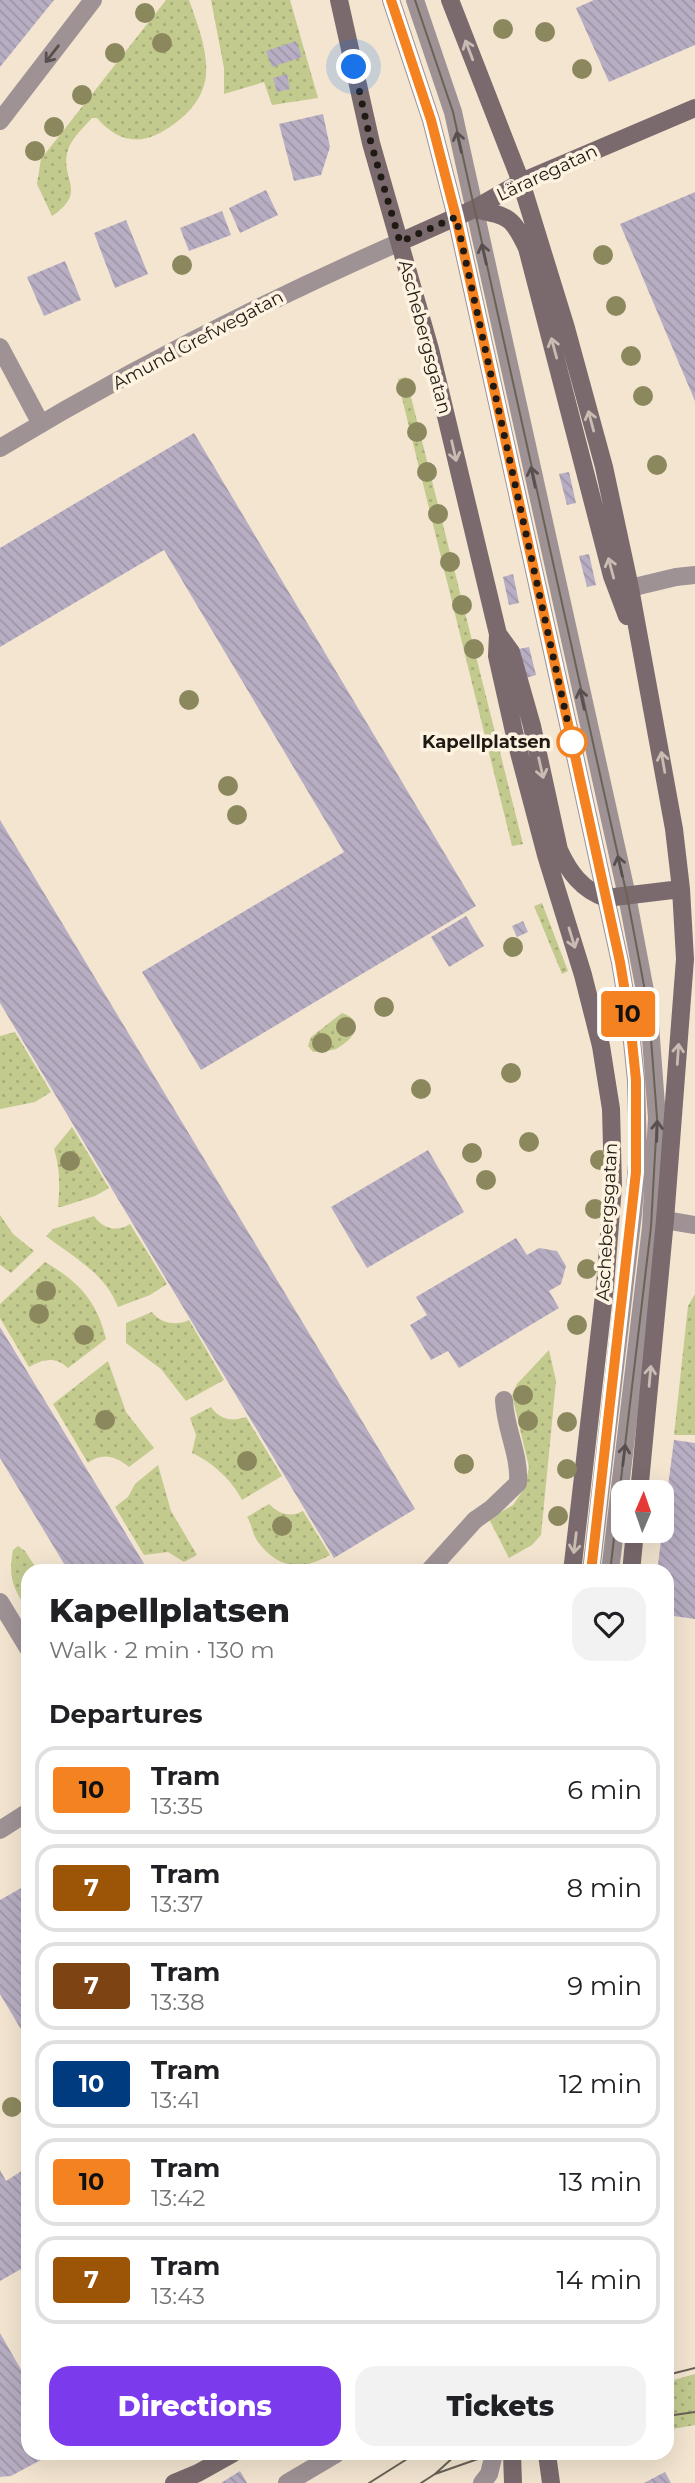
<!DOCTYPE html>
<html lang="en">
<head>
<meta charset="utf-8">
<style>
  :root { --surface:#fff; --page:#f2f2f2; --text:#202124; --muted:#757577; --line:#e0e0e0; --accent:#7c3aed }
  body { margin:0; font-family:Montserrat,sans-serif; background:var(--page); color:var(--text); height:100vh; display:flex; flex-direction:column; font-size:26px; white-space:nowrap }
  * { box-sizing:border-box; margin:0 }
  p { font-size:23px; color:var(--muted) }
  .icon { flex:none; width:38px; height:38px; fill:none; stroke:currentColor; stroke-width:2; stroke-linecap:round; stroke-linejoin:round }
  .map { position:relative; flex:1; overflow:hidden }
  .drawer { position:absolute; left:21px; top:1564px; width:653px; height:896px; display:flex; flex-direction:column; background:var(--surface); border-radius:21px; box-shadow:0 7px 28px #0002 }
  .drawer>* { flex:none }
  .badge { padding:0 14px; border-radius:5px; font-size:24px; line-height:46px }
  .needle { width:46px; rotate:2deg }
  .fabs { position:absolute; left:611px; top:1480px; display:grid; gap:14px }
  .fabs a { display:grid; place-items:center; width:63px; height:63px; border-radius:14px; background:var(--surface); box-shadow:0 7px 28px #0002; font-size:35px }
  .you { position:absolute; width:35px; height:35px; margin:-18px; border:5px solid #fff; border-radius:50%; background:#1a73e8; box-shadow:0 0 0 10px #1a73e833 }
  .map>.badge { position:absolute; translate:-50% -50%; box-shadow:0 0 0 4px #fff }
  h2 { padding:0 28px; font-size:26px; line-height:63px }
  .round { display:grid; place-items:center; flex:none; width:74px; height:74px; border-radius:21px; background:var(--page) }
  .overview { display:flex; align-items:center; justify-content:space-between; height:119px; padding:0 28px }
  h1 { font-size:33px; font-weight:800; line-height:52px }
  .action { display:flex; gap:14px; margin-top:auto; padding:14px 28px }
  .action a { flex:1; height:80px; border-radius:21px; background:var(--accent); color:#fff; font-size:28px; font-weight:800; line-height:80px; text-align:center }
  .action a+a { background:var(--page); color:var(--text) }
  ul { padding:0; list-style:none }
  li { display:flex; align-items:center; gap:21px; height:88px; margin:0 14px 10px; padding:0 14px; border:4px solid var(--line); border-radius:21px }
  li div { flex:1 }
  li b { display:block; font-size:26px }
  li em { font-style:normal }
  li .badge { min-width:77px; font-weight:700; text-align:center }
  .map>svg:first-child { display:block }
</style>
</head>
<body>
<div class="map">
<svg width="695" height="2483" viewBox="0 0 695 2483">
  <defs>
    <pattern id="grass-dots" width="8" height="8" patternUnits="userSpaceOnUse" patternTransform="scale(1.75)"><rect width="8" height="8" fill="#c3ca8e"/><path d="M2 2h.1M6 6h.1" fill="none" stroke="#a7ad7a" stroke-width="1.8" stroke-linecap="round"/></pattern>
    <pattern id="building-back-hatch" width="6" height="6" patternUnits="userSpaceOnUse" patternTransform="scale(1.75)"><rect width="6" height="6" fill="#b8aec3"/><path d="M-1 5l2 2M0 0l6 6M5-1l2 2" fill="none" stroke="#9e95a7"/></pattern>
  </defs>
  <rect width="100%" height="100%" fill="#f3e5d0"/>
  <path fill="url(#grass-dots)" d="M166,0h23c9,26 25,64 13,91 -5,13 -17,25 -28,33 -28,21 -53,22 -77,-6h-5c-8,9 -21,21 -24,32 -9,29 21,41 -16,66l-15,-32 4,-25z
    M211,0h79l28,98 -46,7 -8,-23 -40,12v-26z
    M406,377l117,467 -11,2 -113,-460 -1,-7z
    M542,903l26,68 -6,3 -28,-68z
    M342,1013c18,6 17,18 4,29 -1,1 -9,7 -10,7 -6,2 -16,2 -23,3l-5,-6 3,-9z
    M15,1032l36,60 -16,10 -35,7v-73z
    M72,1127l37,61 -14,8 -34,11h-3c2,-21 2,-38 -4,-58z
    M0,1215l13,19 21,17 -23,22 -11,-8z
    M94,1216c8,12 23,17 36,8l37,60 -17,11 -32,12c-13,-34 -45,-50 -72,-71l7,-7z
    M45,1262c34,20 52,39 61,77l-38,29c-13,-12 -25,-9 -39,-1l-29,-49v-14z
    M695,1294v141h-21l14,-129z
    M152,1312c9,12 24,14 37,8l35,60 -38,21 -25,-32 -35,-26v-20z
    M549,1350l7,31 -15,154 -9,10 -23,13 -20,-39 24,-14 11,-16 5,-22 -17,-72 5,-11z
    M108,1361l18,51 28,36 -25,19c-13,-11 -27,-15 -41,-4l-35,-59z
    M211,1407c9,13 21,15 35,10l36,59 -40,24c-10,-20 -30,-38 -50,-47l4,-18 -6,-17z
    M158,1465l13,46 26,44 -13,7 -16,-10 -24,3 -29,-48 13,-10 7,-13z
    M269,1504c10,10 21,14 34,7l27,44c-28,16 -52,14 -72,-13 -6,-8 -6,-18 -11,-25z
    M18,1546l7,5 13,20 -10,1v39c-15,-23 -20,-33 -15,-61z
    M695,2374v51l-28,5v-48z"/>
  <path fill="url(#building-back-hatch)" d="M0,0h54l-54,67z
    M594,0h101v45l-86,37 -33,-74z
    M296,41l6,16 -30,10 -6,-16z
    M287,74l3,15 -13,3 -4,-14z
    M323,114l7,33 -9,28 -27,6 -15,-57z
    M266,190l12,25 -38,18 -11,-25z
    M695,192v209l-75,-177z
    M222,211l9,24 -42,16 -9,-23z
    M126,220l22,54 -33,14 -21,-55z
    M65,261l16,39 -37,16 -17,-39z
    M194,433l282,473 -275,164 -59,-98 202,-120 -180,-302 -164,97v-99z
    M569,472l7,31 -9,2 -8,-31z
    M589,554l7,31 -9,2 -8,-31z
    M513,574l6,29 -10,2 -6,-28z
    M529,647l7,28 -10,3 -7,-29z
    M0,820l415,689 -81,49 -334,-555z
    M466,916l18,30 -35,21 -18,-30z
    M523,921l5,11 -11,5 -5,-11z
    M428,1150l36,62 -97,56 -36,-61z
    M516,1238l11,17 12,-7 18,3 9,15 -5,18 -12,7 10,17 -100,60 -11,-17 -17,9 -21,-35 17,-10 -11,-18z
    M0,1327l111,182 38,63h-80l-69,-114z
    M674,1440l21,3v176l-28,-4v-43h-10z
    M23,1887l5,9v145l-28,-47v-94z
    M28,2167v37l-5,3 5,9v49l-28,16v-111l6,11z
    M0,2333l28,49v72h24l-41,22 -11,1z
    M240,2471l7,12h-26z
    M665,2472l6,11h-27z"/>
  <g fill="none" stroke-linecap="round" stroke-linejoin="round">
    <path stroke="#9e9295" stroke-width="18" d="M391,0l40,120 25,97 116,525 48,220 10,60 6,58 2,72 -5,61 -42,359
      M415,0l38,112 174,784 22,116 8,106 -6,109 -41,345
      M630,588l46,-11 19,-2
      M665,1220l30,5
      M475,1520l17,-12 26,-25c2,-29 -13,-54 -14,-83
      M287,2483l49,-29
      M482,2483l7,-9 5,-20"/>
    <path stroke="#9e9295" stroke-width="18" d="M0,121l93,-121
      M0,347l41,77
      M0,448c128,-77 263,-146 400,-206
      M428,1572l47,-52
      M0,1602l28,46
      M0,1830l28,-18"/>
    <path stroke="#7a6a6d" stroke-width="18" d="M339,0l32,143 59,206 68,285 -1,22 20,89 29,110 37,120 18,71 10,63 2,77 -8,100 -33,286
      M450,0l71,182 45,146 38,139 26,121 44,241 7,60 4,70 -20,261 -26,273
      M474,209c34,7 38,7 53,39l85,328 15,40
      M400,242l74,-33 47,-27 174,-74
      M498,634l13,18 21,74 27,124c10,22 23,40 47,48l75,-9
      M631,1572l4,-41
      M512,2454l1,29
      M547,2454l4,29
      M174,2483l24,-10 34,-19"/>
    <path stroke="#6a6256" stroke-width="2" d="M391,0l40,120 25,97 116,525 48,220 10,60 6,58 2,72 -5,61 -42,359
      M415,0l38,112 174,784 22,116 8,106 -6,109 -41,345
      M667,2375l28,-7
      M667,2416l28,-4
      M435,2474l57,-20
      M369,2483l46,-29
      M421,2483l14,-9 22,-20"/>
  </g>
  <g fill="#8c885e">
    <circle cx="145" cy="13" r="10"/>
    <circle cx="503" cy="29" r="10"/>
    <circle cx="545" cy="32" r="10"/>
    <circle cx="162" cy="43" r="10"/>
    <circle cx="115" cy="53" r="10"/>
    <circle cx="582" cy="69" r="10"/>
    <circle cx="82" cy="95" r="10"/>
    <circle cx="54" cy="127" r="10"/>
    <circle cx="35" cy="151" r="10"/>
    <circle cx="603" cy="255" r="10"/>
    <circle cx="182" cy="265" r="10"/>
    <circle cx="616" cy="306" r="10"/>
    <circle cx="631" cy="356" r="10"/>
    <circle cx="406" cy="388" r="10"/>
    <circle cx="643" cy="396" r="10"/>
    <circle cx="417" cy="432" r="10"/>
    <circle cx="657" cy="465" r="10"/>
    <circle cx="427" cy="472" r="10"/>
    <circle cx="438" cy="514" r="10"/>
    <circle cx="450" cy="562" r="10"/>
    <circle cx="462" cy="605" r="10"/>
    <circle cx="474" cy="649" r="10"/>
    <circle cx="189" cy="700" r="10"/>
    <circle cx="228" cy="786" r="10"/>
    <circle cx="237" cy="815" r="10"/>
    <circle cx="513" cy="947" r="10"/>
    <circle cx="384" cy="1007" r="10"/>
    <circle cx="346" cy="1027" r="10"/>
    <circle cx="322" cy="1043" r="10"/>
    <circle cx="511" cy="1073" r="10"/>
    <circle cx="421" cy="1089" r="10"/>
    <circle cx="529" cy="1142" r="10"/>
    <circle cx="472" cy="1153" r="10"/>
    <circle cx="600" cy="1160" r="10"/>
    <circle cx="70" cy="1161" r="10"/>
    <circle cx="486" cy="1180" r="10"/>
    <circle cx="595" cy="1209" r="10"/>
    <circle cx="587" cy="1269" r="10"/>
    <circle cx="46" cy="1291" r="10"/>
    <circle cx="39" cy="1314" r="10"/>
    <circle cx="577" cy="1325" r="10"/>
    <circle cx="84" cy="1335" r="10"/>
    <circle cx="523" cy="1395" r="10"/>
    <circle cx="105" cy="1420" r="10"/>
    <circle cx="528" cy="1421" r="10"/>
    <circle cx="567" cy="1422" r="10"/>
    <circle cx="247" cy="1461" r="10"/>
    <circle cx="464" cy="1464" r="10"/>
    <circle cx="567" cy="1469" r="10"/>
    <circle cx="558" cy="1516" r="10"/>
    <circle cx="282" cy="1526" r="10"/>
    <circle cx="12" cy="2107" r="10"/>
  </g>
  <defs><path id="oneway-shaft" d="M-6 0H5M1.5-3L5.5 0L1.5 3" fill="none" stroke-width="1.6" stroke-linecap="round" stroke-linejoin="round" transform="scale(1.75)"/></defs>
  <g stroke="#c9bcb3">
    <use href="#oneway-shaft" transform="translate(469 50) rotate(-111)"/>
    <use href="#oneway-shaft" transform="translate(554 348) rotate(-105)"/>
    <use href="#oneway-shaft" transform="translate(591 421) rotate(-105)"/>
    <use href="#oneway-shaft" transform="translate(454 451) rotate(77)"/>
    <use href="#oneway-shaft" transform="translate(611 568) rotate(-105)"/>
    <use href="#oneway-shaft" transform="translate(663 762) rotate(-100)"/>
    <use href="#oneway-shaft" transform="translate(541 768) rotate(77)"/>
    <use href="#oneway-shaft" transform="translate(572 938) rotate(73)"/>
    <use href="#oneway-shaft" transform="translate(678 1054) rotate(-86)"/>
    <use href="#oneway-shaft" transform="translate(650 1376) rotate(-85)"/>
    <use href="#oneway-shaft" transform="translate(575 1543) rotate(97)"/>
  </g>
  <g stroke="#58504e">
    <use href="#oneway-shaft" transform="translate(52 54) rotate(128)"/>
    <use href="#oneway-shaft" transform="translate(459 142) rotate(-103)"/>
    <use href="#oneway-shaft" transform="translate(484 254) rotate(-103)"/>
    <use href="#oneway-shaft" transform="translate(533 477) rotate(-102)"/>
    <use href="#oneway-shaft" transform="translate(582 699) rotate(-102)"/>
    <use href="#oneway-shaft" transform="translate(620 866) rotate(-103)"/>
    <use href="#oneway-shaft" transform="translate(657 1131) rotate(-88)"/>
    <use href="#oneway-shaft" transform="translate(624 1455) rotate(-83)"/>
  </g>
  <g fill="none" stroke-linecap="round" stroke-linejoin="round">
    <g stroke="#fff" stroke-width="16">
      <path id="line" d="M391,0l40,120 25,97 116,525 48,220 10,60 6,58v92l-45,400"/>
    </g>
    <use href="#line" stroke="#f58220" stroke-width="10"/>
    <path stroke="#1f1a13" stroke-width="7" stroke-dasharray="0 12.6" d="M354,67l17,76 29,99 56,-25 116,525"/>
  </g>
  <circle fill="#fff" stroke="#f58220" stroke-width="3.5" cx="572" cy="742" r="14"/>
  <g text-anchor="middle" stroke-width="7" stroke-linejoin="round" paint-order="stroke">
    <g font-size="18" fill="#1f1a13" stroke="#fef3e1">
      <text transform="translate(547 173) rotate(-25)" y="6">Läraregatan</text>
      <text transform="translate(425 337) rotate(75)" y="6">Aschebergsgatan</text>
      <text transform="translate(198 340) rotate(-28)" y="6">Amund Grefwegatan</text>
      <text transform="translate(607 1222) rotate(-87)" y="6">Aschebergsgatan</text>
    </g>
    <g font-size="18" font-weight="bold" fill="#1f1a13" stroke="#fef3e1" text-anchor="end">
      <text x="551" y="748">Kapellplatsen</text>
    </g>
  </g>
</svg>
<div class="fabs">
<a><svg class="needle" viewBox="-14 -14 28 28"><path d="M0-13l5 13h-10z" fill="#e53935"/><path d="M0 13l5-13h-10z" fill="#757577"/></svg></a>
</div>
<div class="you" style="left:354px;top:67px"></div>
<b class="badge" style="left:628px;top:1014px;background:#f58220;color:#111">10</b>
<section class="drawer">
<div class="overview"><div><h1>Kapellplatsen</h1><p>Walk · 2 min · 130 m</p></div><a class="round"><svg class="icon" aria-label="heart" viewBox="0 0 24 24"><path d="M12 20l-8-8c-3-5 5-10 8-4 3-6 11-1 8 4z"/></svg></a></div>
<h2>Departures</h2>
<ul>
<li><span class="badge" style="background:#f58220;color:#111">10</span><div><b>Tram</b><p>13:35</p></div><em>6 min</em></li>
<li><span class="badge" style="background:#9c5506;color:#fff">7</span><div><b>Tram</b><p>13:37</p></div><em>8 min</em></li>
<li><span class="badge" style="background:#7d4313;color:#fff">7</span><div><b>Tram</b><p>13:38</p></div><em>9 min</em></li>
<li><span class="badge" style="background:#003b80;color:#fff">10</span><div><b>Tram</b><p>13:41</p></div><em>12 min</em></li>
<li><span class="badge" style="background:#f58220;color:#111">10</span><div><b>Tram</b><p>13:42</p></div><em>13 min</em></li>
<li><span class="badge" style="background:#9c5506;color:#fff">7</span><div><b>Tram</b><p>13:43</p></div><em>14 min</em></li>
</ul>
<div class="action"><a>Directions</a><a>Tickets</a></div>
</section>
</div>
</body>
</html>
